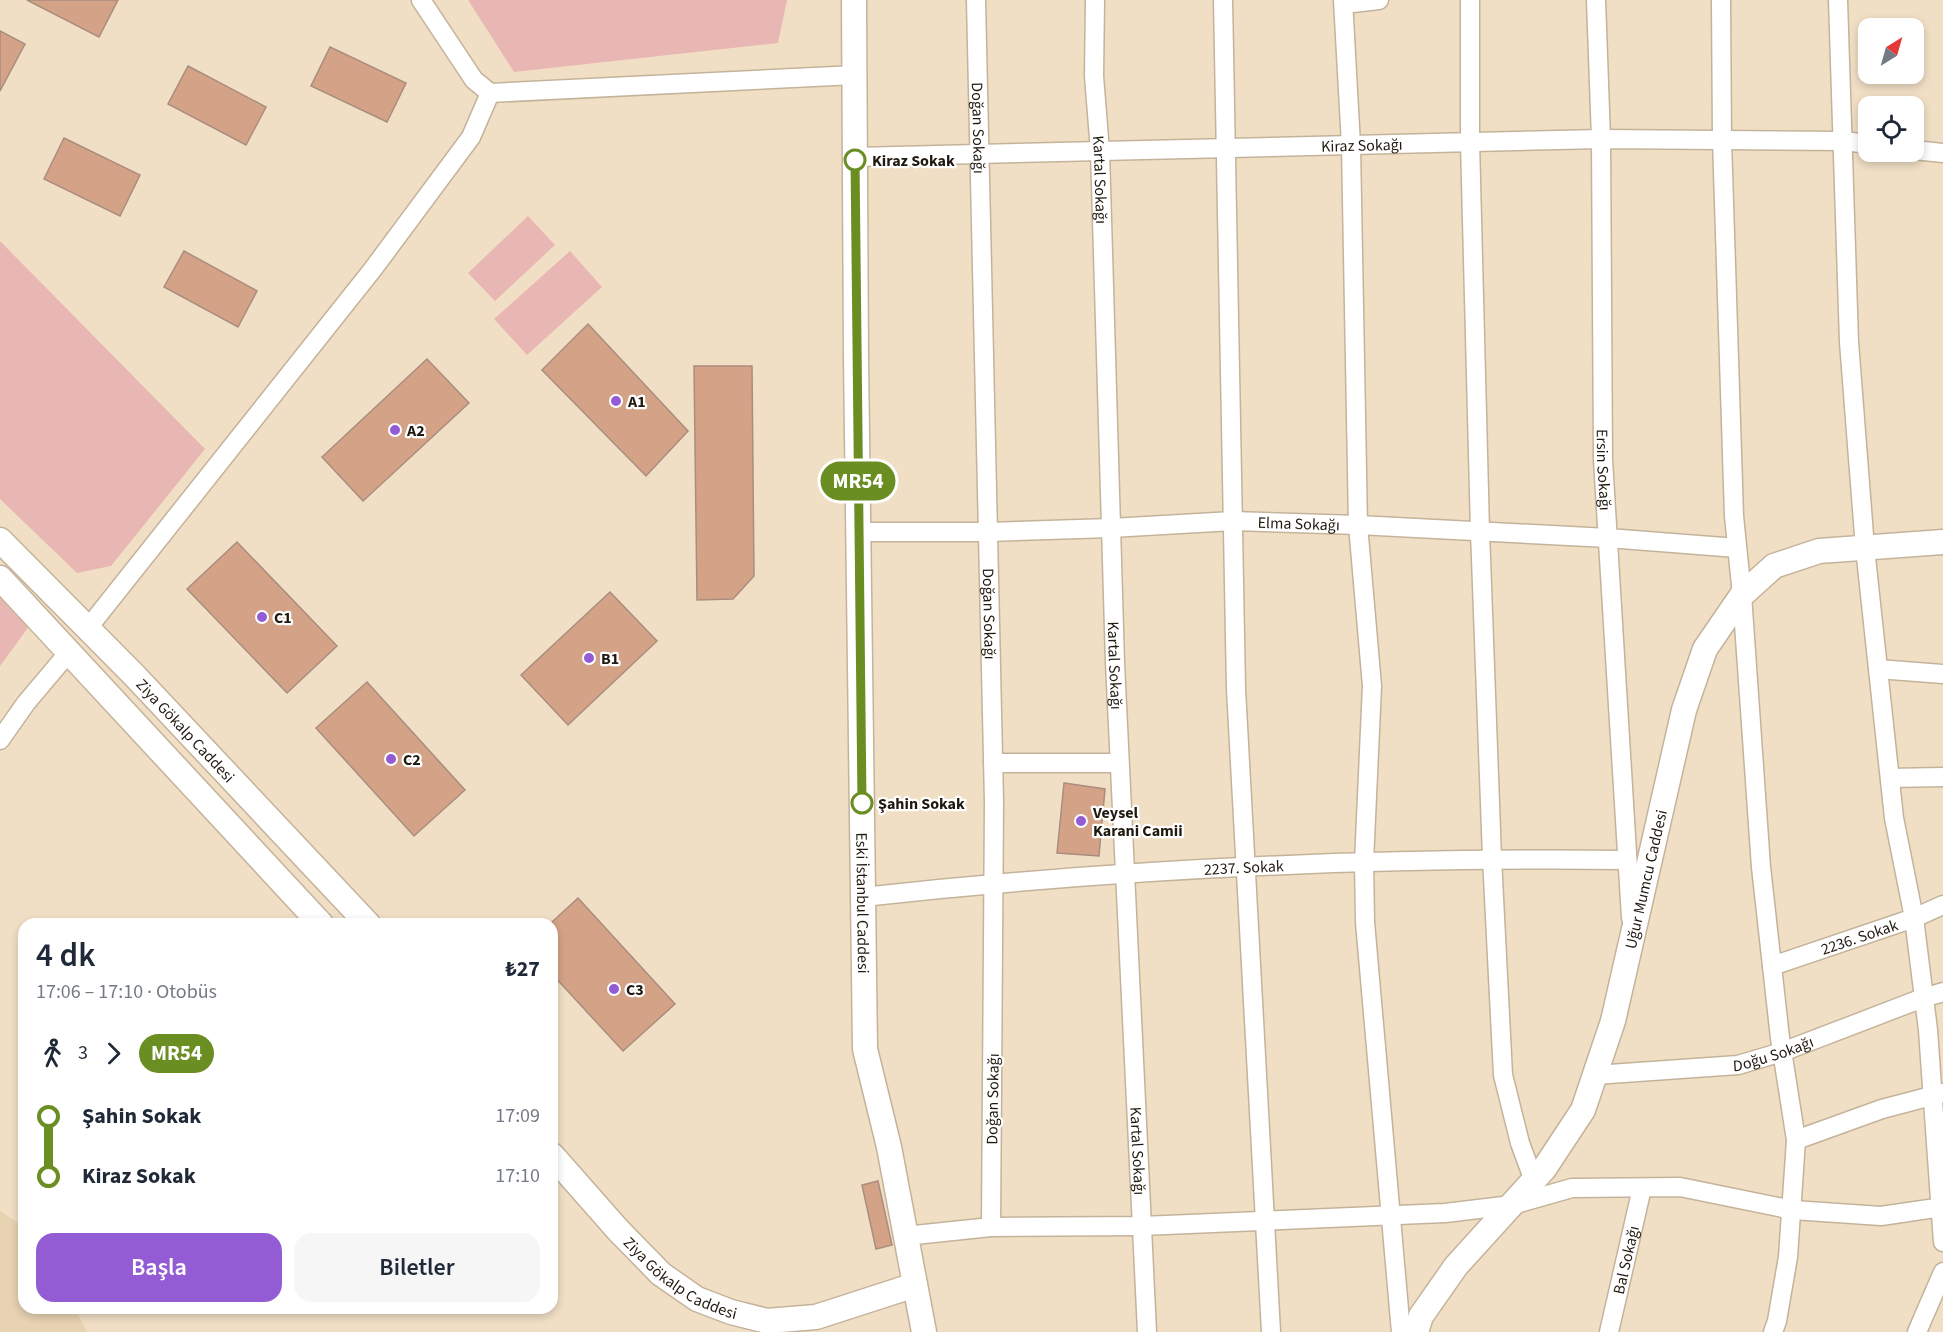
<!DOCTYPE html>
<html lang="tr">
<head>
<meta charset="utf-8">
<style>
  :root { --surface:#fff; --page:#f6f6f7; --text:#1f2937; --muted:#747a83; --accent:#935cd4 }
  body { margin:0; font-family:"Source Sans 3",sans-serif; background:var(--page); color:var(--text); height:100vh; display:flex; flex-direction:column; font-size:22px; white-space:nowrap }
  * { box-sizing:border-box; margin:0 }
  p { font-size:20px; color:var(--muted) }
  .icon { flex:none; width:33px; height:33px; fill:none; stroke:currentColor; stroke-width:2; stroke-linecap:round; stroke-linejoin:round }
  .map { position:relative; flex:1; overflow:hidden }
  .sheet { position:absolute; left:18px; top:918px; width:540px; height:396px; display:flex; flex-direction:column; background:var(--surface); border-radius:18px; box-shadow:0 3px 9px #0003 }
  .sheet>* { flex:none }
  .badge { padding:0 12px; border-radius:20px; font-size:21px; line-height:39px }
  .needle { width:39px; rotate:37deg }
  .tools { position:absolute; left:1858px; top:18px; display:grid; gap:12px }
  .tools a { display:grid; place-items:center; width:66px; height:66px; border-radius:12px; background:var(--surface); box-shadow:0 3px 9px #0003; font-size:30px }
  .map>.badge { position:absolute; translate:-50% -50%; box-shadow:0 0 0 3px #fff }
  .legs { display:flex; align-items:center; gap:9px; height:66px; padding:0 18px; font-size:20px }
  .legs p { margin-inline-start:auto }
  .overview { display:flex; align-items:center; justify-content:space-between; height:102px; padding:0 18px }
  h1 { font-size:33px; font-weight:600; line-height:45px }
  .primary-button { display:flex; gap:12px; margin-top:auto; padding:12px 18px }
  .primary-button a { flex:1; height:69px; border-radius:18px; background:var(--accent); color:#fff; font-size:24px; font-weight:600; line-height:69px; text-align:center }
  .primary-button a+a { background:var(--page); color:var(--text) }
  ul { padding:0 18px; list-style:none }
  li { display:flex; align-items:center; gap:21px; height:60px; font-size:22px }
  li i { display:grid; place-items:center; width:9px; height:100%; margin:0 8px; background:currentColor }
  li i::after { content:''; width:15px; height:15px; margin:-8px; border:4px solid; border-radius:50%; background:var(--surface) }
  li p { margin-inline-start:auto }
  li:first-child i { background:linear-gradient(#0000 50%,currentColor 0) }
  li:last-child i { background:linear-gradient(currentColor 50%,#0000 0) }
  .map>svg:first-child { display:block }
</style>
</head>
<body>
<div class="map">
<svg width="1943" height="1332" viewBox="0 0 1943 1332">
  <rect width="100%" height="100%" fill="#f1dfc5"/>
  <path fill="#e7d2b1" d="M0,1211l24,16v81h51l12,24h-87z"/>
  <path fill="#e9b7b3" d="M468,0h319l-9,43 -264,29z
    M528,216l27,29 -60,56 -27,-28z
    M0,241l205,208 -94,117 -34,7 -77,-74z
    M570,251l32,36 -75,68 -33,-36z
    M0,585l30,40 -30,41z"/>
  <path fill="#d4a387" stroke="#a98d7e" stroke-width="1.5" d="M27,0h91l-19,37z
    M0,31l25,13 -25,47z
    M330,47l76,36 -19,39 -76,-36z
    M188,66l78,41 -20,38 -78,-41z
    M64,138l76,37 -20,41 -76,-37z
    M184,251l73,40 -19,36 -74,-40z
    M588,324l100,107 -42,45 -104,-106z
    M427,359l42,44 -106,98 -41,-44z
    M694,366h58l2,210 -21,23 -36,1z
    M237,542l100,104 -50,47 -100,-104z
    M610,592l47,49 -89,84 -47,-50z
    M367,682l98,108 -51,46 -98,-108z
    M1064,783l41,6 -6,67 -42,-3z
    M578,898l97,106 -52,47 -71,-77v-52z
    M878,1181l14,64 -16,4 -14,-64z"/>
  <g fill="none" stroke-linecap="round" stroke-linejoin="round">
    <g stroke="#c4b39a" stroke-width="21">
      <g id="street">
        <path d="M421,0l53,80 16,13"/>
        <path id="s1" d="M976,0l18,802 -3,425"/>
        <path id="s2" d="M1095,0l-1,76 6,75 15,512 32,669"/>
        <path d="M1223,0l13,689 35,643"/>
        <path d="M1343,0l8,145 7,380 14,161 -8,176 1,60 36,410"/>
        <path d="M1470,0v142l10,389 12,327 11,217 17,68 14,38"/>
        <path id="s3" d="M1596,0l5,139 2,321 28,458"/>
        <path d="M1721,0l1,140 12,376 8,79 19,272 19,171 16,102 -8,117 -11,64 -4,11"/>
        <path d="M1838,0l11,342 16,206 29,270 20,100 14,112 15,212"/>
        <path d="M1344,4l35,-4"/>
        <path d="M490,93l365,-18"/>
        <path d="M1914,150l29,3"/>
        <path id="s4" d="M855,157l746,-18 242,2 26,3"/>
        <path id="s5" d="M858,532h130l123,-4 122,-7 125,4 250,13 129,10"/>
        <path d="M88,628l285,-359 98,-132 19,-44"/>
        <path d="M1878,669l65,5"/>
        <path d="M0,740l26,-37 43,-51"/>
        <path d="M993,763h126"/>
        <path d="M1890,778l53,-1"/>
        <path id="s6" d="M863,897c254,-28 509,-40 764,-37"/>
        <path id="s7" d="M1772,966l142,-48 29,-13"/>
        <path id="s8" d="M1595,1075l143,-10 44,-13 141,-54 20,-6"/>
        <path d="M1796,1140l86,-31 61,-16"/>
        <path d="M905,1236l86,-9 151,-1 303,-13 67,-8 60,-17 108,-1 113,23 88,6 62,-9"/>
        <path id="s9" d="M1609,1332l33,-144"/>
        <path d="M1917,1332l26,-60"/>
      </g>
    </g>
    <g stroke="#c4b39a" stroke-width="27">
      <g id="secondary">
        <path id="s10" d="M854,0l2,358 9,691 24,98 35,185"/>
        <path id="s11" d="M0,540l134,135 234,249"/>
        <path d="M0,578l321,346"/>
        <path id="s12" d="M552,1155l66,75 43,44 36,25 34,13 36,9 49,-4 99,-32"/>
        <path id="s13" d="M1416,1332l5,-16 35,-50 88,-97 39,-59 30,-89 71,-311 21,-61 37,-54 32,-29 45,-15 124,-9"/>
      </g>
    </g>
    <use href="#street" stroke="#fff" stroke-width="18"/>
    <use href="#secondary" stroke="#fff" stroke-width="24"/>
  </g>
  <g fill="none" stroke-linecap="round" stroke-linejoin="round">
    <g stroke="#fff" stroke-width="14">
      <path id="line-1" d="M855,160l7,643"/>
    </g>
    <use href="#line-1" stroke="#6b8e23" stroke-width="9"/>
  </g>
  <g fill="#fff" stroke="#6b8e23" stroke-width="3">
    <circle cx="855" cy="160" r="10"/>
    <circle cx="862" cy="803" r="10"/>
  </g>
  <g fill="#935cd4" stroke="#fff" stroke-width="2">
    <circle cx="616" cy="401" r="6"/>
    <circle cx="395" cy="430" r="6"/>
    <circle cx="262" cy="617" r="6"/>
    <circle cx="589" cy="658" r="6"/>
    <circle cx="391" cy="759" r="6"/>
    <circle cx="1081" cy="821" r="6"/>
    <circle cx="614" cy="989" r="6"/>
  </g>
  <g text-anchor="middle" stroke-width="4.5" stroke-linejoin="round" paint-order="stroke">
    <g font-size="16" fill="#201910" stroke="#fff">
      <text dy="6" stroke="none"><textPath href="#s1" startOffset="128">Doğan Sokağı</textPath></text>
      <text dy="6" stroke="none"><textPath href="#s4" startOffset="507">Kiraz Sokağı</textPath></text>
      <text dy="6" stroke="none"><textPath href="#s2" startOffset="180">Kartal Sokağı</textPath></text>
      <text dy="6" stroke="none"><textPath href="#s3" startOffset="470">Ersin Sokağı</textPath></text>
      <text dy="6" stroke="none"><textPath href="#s5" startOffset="441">Elma Sokağı</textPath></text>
      <text dy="6" stroke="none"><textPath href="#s1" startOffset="614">Doğan Sokağı</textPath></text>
      <text dy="6" stroke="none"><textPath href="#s2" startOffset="666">Kartal Sokağı</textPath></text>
      <text dy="6" stroke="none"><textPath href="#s11" startOffset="266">Ziya Gökalp Caddesi</textPath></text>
      <text dy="6" stroke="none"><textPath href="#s6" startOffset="382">2237. Sokak</textPath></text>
      <text dy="6" stroke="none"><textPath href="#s13" startOffset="519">Uğur Mumcu Caddesi</textPath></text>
      <text dy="6" stroke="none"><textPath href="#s10" startOffset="903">Eski İstanbul Caddesi</textPath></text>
      <text dy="6" stroke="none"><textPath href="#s7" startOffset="92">2236. Sokak</textPath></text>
      <text dy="6" stroke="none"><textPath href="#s8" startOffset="180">Doğu Sokağı</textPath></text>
      <text transform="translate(992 1099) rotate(-89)" y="6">Doğan Sokağı</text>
      <text dy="6" stroke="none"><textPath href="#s2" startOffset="1152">Kartal Sokağı</textPath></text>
      <text dy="6" stroke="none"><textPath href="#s9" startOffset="74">Bal Sokağı</textPath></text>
      <text dy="6" stroke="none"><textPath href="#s12" startOffset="180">Ziya Gökalp Caddesi</textPath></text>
    </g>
    <g font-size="16" font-weight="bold" fill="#201910" stroke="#fff" text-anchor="start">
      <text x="872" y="166">Kiraz Sokak</text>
      <text x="878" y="809">Şahin Sokak</text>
    </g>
    <g font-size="16" font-weight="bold" fill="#201910" stroke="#fff" text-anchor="start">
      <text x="628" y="407">A1</text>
      <text x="407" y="436">A2</text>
      <text x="274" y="623">C1</text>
      <text x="601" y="664">B1</text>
      <text x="403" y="765">C2</text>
      <text x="1093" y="818">Veysel<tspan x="1093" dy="18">Karani Camii</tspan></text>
      <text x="626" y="995">C3</text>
    </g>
  </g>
</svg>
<div class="tools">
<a><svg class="needle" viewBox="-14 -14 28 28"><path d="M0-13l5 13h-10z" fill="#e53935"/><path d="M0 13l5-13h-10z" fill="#747a83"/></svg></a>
<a><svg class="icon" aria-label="locate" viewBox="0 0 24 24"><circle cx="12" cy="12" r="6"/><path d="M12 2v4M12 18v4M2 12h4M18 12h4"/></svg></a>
</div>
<b class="badge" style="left:858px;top:481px;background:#6b8e23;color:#fff">MR54</b>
<section class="sheet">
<div class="overview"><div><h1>4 dk</h1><p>17:06 – 17:10 · Otobüs</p></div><b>₺27</b></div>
<div class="legs"><svg class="icon" aria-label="walk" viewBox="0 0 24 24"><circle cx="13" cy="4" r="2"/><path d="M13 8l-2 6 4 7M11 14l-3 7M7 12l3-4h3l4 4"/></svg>3<svg class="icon" aria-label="forward" viewBox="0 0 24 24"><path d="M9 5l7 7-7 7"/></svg><b class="badge" style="background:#6b8e23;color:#fff">MR54</b></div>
<ul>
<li><i style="color:#6b8e23"></i><b>Şahin Sokak</b><p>17:09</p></li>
<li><i style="color:#6b8e23"></i><b>Kiraz Sokak</b><p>17:10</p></li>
</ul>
<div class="primary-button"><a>Başla</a><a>Biletler</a></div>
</section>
</div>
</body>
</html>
